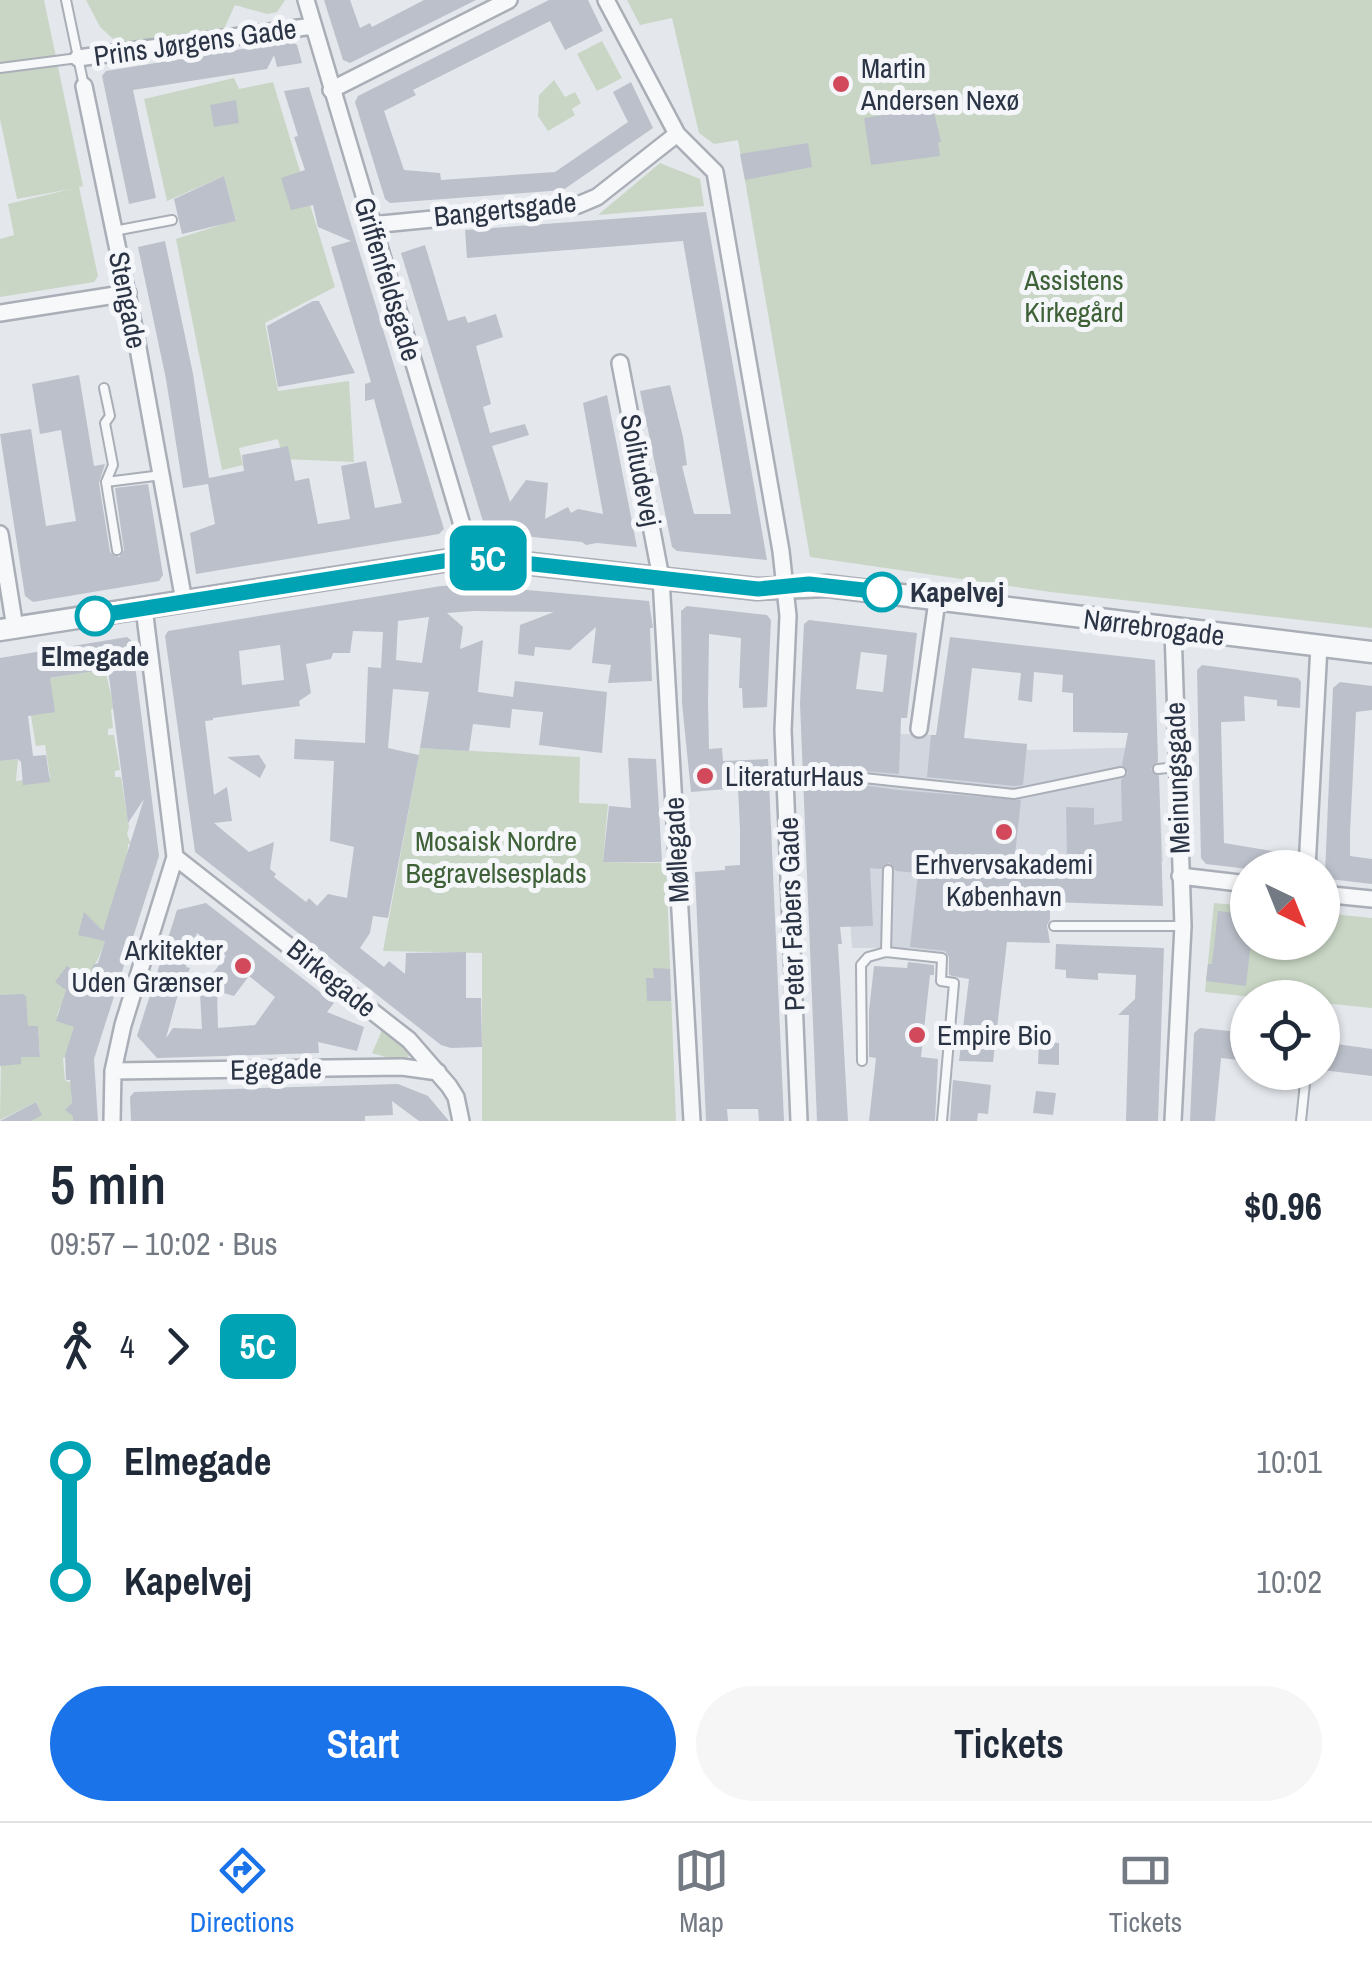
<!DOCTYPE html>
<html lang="en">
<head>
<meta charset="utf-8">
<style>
  :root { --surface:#fff; --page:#f6f6f7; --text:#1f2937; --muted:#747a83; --line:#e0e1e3; --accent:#1a73e8 }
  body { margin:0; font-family:"Archivo Narrow",sans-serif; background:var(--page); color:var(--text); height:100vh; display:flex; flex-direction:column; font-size:38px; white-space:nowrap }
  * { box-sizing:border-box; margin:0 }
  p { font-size:32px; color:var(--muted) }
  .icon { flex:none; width:55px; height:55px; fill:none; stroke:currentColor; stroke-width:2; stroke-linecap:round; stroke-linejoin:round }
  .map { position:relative; height:1121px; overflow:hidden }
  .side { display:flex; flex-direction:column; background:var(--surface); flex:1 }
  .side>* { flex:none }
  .badge { padding:0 20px; border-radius:15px; font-size:35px; line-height:65px }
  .needle { width:65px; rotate:137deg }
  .fabs { position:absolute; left:1230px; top:850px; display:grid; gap:20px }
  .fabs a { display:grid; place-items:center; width:110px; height:110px; border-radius:50%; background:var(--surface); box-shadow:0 2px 8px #0004; font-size:50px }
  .map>.badge { position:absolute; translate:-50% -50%; box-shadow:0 0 0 5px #fff }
  .legs { display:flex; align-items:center; gap:15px; height:110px; padding:0 50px; font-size:32px }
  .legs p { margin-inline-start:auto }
  .headline { display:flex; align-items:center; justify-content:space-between; height:170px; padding:0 50px }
  h1 { font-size:55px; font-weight:600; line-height:75px }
  .button { display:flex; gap:20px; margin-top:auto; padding:20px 50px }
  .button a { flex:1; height:115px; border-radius:60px; background:var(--accent); color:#fff; font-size:40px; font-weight:600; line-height:115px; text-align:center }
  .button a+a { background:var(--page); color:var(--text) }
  ul { padding:0 50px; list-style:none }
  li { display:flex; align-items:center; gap:35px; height:120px; font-size:38px }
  li i { display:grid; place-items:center; width:15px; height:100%; margin:0 12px; background:currentColor }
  li i::after { content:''; width:25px; height:25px; margin:-12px; border:8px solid; border-radius:50%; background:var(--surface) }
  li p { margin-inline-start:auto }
  li:first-child i { background:linear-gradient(#0000 50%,currentColor 0) }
  li:last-child i { background:linear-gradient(currentColor 50%,#0000 0) }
  .menu { display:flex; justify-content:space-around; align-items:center; height:140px; border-top:2px solid var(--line); background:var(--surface); font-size:28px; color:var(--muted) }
  .menu a { display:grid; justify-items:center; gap:5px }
  .menu .active { color:var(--accent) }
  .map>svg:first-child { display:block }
</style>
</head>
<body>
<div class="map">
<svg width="1372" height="1121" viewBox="0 0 1372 1121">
  <rect width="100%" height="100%" fill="#e4e7ec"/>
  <path fill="#d2d6de" d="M837,732l94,3 96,9v6l130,-3 6,115 -148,1 -13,119 -51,-5 1,-24 -43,-5h-57z"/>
  <path fill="#c9d6c5" d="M0,0h44l39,186 -4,1 19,89 -4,6 -94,15v-58l14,-4 -6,-31 63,-15 -54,10 -17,-80z
    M86,0h199l-8,12 -10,2 -32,-9 -12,26 -103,14 -20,-18z
    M627,0h745v628l-321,-36 -241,-35 -72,-417 -24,4 -15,-11 -27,-115 -32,7z
    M602,41l20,37 -25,13 -20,-37z
    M234,78l5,11 34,-7 62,205 -70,36 13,68 71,-10 5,81 -71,-3 -5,-20 -39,9 4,17 -21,5 -46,-231 60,-19 -12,-44 -57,25 -23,-102z
    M554,80l11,17 10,-5 6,11 -9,6 3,6 -27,16 -10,-15 1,-21z
    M660,163l40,16 4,27 -106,9z
    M105,669l9,39 -3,2 2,18 -5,1v6h6l6,35 -5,1v6h6l8,50 -2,7 4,10h-3c-1,36 -19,100 -37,127l3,7 -30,30 -4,-1 -3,9 19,12 -9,29 -4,1 2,22 6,3 1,23 -5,5 6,4v6h-42l10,-8 -5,-11 -36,18 1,-61 20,5v-7l19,-1 -2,-30 -38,14v-279l18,-2 -2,22 34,-4 -5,-32 -9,1 -10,-60 8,-5z
    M420,748l160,9 -1,46 29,1 -5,58 63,1 10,258h-194v-168l-99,-2z
    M1214,903l33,3 1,36h74l1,-29 49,5v90l-49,-5 -1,-5h-60l-57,-6z
    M384,1026l24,23 1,7 -7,6 -30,-9z"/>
  <path fill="#bbc0ca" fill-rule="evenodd" d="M324,0h26l10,28 10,-5 2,4 52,-27h52l-126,63 -7,-3z
    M549,0h39l15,31 -38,19 -15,-29 -137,69 3,5 -32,16 20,59 36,3 1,7 114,-8 73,-50 -15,-30 18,-10 22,46 -90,62 -173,13 -5,-4 -30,-97 3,-6z
    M291,41l6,4 5,18 -25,4 -3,-12 -7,14 -134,21 23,108 -27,6 -27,-128 4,-5z
    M309,87l135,442 -5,5 -243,40 -6,-41 25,-9 -7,-40 -25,4 -17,-109 -28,-132 27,-6 28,133 16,104 35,-7 -2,-16 46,-9 7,35 14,-3 9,46 32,-5 -9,-53 25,-5 9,47 27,-5 -28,-104 -9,2v-17l6,-2 -40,-135 20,-6 -33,-14 -5,-22 -22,5 -10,-32 24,-8 -11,-33 4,-1 -14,-45z
    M236,100l3,23 -25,4 -4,-22z
    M933,108l8,34h-3l2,14 -69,9 -7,-47z
    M808,143l4,24 -67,13 -5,-26z
    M224,176l12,45 -54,13 -8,-35z
    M706,212l36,205 25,143 -90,-9 -5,-4 -32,-156 30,-6 13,52 4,28 -5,1 12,48h37l-48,-273 -216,17 -2,-28z
    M425,245l23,76 17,-5 3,7 28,-9 7,23 -27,9 15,58 -8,3 7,26 35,-9 4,11 -37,11 18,56 16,-22 22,3 -3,36 23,-12 3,6 7,-4 25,5 -20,-111 24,-8 30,152 -40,-4 -11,2 -4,-3 -90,-9 -7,-5 -84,-275z
    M313,301h6l36,72 -77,14 -11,-61z
    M79,375l15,91 11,-2 -6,19 11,69 9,5 5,-7 -9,-62 33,-4 15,91 -4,6 -126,21 -8,-6 -25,-162 31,-5 15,97 30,-5 -15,-91 -21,4 -8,-50z
    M473,585l176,16 4,27h-3l2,53 -44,2 3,-18 -19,-2 4,-36 -26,23 -35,-3 -1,9 -16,-2 2,-29 34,-13 -80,-1 -27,2 16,14 -3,22 23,-9 -5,52 35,5 2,-16 92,11 -5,61 -63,-8 4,-33 -31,-3 -2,19 -37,-4 -4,27 -49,-3 9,-56 -36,-3 -5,59 31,7 -31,163 -15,-2 -3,17 -10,15 24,19 5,-6 16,13 1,-21 60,-1v46h15l1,49 -31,1 -10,-3 -246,-193 -30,-216 3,-5 273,-45zM429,617l-7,46 -26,-3 2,-39zM353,631l30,1 -2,36 -13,-1 -3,76 -70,-4 -1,20 40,2 -4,80 24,6 -7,51 -19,-4 -11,12 -8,-8 -3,4 -32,-25 2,-3 -6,-5 4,-27 -25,10 -35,-29 18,-2 -5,-34 -13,8 -9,-74 8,-1v-2l87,-12 -1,-5 12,-8 -5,-29 25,-5 2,-6h17zM280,645l4,35 -42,5 -3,-34z
    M687,606l80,9 4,5 -4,87 -24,1 -1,-20h-3l2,-50 -32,-4 -1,68 1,47 13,-1 1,13 45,-2 16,362h-25l-1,-12h-31l1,12h-22l-11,-249 30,-2v-4l15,-1v-35l-2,-42 -47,4 -9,-89 -1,-92z
    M809,620l108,13 -10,85h-6l-2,56 -35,-3 -7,3v6l5,5 36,5 123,10 -7,63 47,-1v-6h6l-1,-49 28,1v17l28,-4 -1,-41 7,-7 -6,-8 6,-32 -55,-1v-39l-11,-1 1,-17 -29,-3 -2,30 -14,-2 3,-27 -49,-5 -8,70 63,6 -4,41 -9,1 -87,-9 4,-42h5l14,-98 205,23 3,101 -7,8 8,7 4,130 -113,-4v18l-3,5 3,18 -43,-1 -14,120 -34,-1 10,-82 -20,-4v-18l-4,-6 -35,-4 8,-74 -22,-2 -7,-8 -8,6 -11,-1 3,58 -33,1 2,17h-4l10,177h-31l-17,-418 4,-79zM861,652l26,3 -4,37 -27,-3z
    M127,637l5,4 27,215 -65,203 4,62h-25v-5l-8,-6 7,-7 -2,-23h-4l-1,-25 9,-28 -18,-6 10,-31 -11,-8 12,-16 20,16 6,-17 5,-2 7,-22 -27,-6 6,-23 19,19 41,-132 -16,24 -20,-154 -58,9 5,34 -27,4 5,40 13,-1 4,27 -27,3 -2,-23 -3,-3 -18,2v-103z
    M1202,665l96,13 3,4 -1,26 -23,-2v-6l-33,-4 1,25 -24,1 3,121 60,10 -1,15 -35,1 -42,-5 -5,-6 -4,-188z
    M1340,682l32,4v24l-16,2 -6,121v23l22,3v25l-43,-5 -4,-5 8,-186z
    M259,755l7,11 -6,12 -33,-21z
    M628,758l28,1 6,103h-59l6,-56 22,2z
    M206,903l128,100 -7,9 37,15 -7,24 -39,-9 1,11 -162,5 -20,-22 40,-126zM197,933l29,23 -13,17 5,4 -13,18 -5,-1 2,35 -29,-1 -7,10 12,-44 2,2 10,-28 -4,-1zM249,976l26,21 -20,28 -37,3 -1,-37 17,5z
    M1218,911l30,4v27h3l-5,44 -40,-5 2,-17h4z
    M1056,944l108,4 -6,173h-32l3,-106h-11l17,-16 1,-24 -38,-2v7l-32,-2v-8l-11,-1z
    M908,962l26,3v10h-4l-9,82 17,2 -3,62h-66l7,-63 -7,-1v-46l5,-45 33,2z
    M653,968l17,1 1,32h-24l-1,-23h8z
    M22,994l4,2 2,30h10l2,31h-19v7l-21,2v-71z
    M1200,1028l48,5v28l-27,-3 -6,63h-25l4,-88z
    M1039,1042l20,1v22l-21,-1z
    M1322,1042l50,7v27l-50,-6z
    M953,1080l38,5 -3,29 -10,-1 -1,8h-27z
    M398,1084l30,12 21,25h-30l-27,-20 1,14 -28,1v5h-234l-1,-24 4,-5z
    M1036,1091l20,2 -3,22 -20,-2z
    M36,1102l6,13 -11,6h-31z"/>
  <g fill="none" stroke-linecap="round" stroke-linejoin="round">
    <g stroke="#a9aeb7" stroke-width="12">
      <path id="service" d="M66,0l18,86
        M0,68l78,-10
        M114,231l58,-11
        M104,388l6,28 -5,7 8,42 -7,17 11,68
        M106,482l56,-7
        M1158,769l19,-2
        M864,778l150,16 107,-22
        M888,870l-2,82 56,6 -1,23 13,2 -12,138
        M1054,926h129
        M862,1061l-1,-96 7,-8 18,-5
        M1301,1121l4,-38"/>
    </g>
    <g stroke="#a9aeb7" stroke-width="20">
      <path id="minor" d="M306,0l159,535 4,22
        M606,0l71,134 38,38 66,379 7,65 -5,114 16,391
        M78,58l235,-32
        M84,86l52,251 48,264
        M331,90l178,-90
        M371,225l207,-20 19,-8 80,-63
        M0,313l128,-20
        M620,363l41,215 31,543
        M0,534l15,94
        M919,729l18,-128
        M175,857l234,183 40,46 7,11 5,24
        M1307,868l12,-222
        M1180,876l68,8
        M1322,894l50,5
        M113,1071l289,-4 36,5
        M112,1121l1,-50 10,-46 52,-168 -31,-249
        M1173,1121l10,-195 -10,-296"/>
    </g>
    <g stroke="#a9aeb7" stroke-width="25">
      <path id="tertiary" d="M0,630l469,-73 288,32 70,-3 545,66"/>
    </g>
    <use href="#service" stroke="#f7f8fa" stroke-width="8"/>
    <use href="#minor" stroke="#f7f8fa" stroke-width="15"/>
    <use href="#tertiary" stroke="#f7f8fa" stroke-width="20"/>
  </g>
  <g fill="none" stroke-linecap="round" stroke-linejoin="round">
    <g stroke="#fff" stroke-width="22">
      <path id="line-1" d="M95,616l374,-59 289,32 51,-5 73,8"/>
    </g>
    <use href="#line-1" stroke="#00a3b4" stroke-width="15"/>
  </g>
  <g fill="#d1495b" stroke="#f4f6f9" stroke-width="4">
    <circle cx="841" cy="84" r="10"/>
    <circle cx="705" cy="776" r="10"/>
    <circle cx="1004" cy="832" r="10"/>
    <circle cx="243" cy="966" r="10"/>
    <circle cx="917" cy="1035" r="10"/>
  </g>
  <g fill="#fff" stroke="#00a3b4" stroke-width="5">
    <circle cx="882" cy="592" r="18"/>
    <circle cx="95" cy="616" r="18"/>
  </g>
  <g text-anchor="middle" stroke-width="10" stroke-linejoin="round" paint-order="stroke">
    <g font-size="28" fill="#2b3445" stroke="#f4f6f9">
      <text transform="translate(195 42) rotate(-8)" y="10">Prins Jørgens Gade</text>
      <text transform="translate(505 209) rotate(-6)" y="10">Bangertsgade</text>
      <text transform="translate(388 279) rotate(73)" y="10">Griffenfeldsgade</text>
      <text transform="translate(128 300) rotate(79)" y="10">Stengade</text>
      <text transform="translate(641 470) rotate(79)" y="10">Solitudevej</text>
      <text transform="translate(1154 627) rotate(7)" y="10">Nørrebrogade</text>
      <text transform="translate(1177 778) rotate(-92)" y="10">Meinungsgade</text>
      <text transform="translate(676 850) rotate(-93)" y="10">Møllegade</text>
      <text transform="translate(791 914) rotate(-92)" y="10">Peter Fabers Gade</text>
      <text transform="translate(332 978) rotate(39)" y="10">Birkegade</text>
      <text transform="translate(276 1069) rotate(-1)" y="10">Egegade</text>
    </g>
    <g font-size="28" fill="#2b3445" stroke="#f4f6f9" text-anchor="start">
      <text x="861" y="78">Martin<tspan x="861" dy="32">Andersen Nexø</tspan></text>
      <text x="725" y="786">LiteraturHaus</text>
      <text x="1004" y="874" text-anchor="middle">Erhvervsakademi<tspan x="1004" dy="32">København</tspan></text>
      <text x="223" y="960" text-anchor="end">Arkitekter<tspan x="223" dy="32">Uden Grænser</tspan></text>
      <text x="937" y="1045">Empire Bio</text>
    </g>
    <g font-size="28" fill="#3f6138" stroke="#f4f6f9">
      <text x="1074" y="290">Assistens<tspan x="1074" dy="32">Kirkegård</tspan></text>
      <text x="496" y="851">Mosaisk Nordre<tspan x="496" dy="32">Begravelsesplads</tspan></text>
    </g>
    <g font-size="28" font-weight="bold" fill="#2b3445" stroke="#f4f6f9" text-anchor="start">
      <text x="910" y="602">Kapelvej</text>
      <text x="95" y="666" text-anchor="middle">Elmegade</text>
    </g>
  </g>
</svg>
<div class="fabs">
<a><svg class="needle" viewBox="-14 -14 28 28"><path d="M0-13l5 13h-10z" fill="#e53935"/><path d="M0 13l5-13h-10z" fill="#747a83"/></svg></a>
<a><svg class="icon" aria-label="locate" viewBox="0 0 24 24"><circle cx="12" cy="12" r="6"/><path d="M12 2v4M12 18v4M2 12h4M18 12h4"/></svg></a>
</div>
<b class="badge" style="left:488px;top:558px;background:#00a3b4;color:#fff">5C</b>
</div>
<section class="side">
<div class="headline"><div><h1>5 min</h1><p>09:57 – 10:02 · Bus</p></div><b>$0.96</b></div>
<div class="legs"><svg class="icon" aria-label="walk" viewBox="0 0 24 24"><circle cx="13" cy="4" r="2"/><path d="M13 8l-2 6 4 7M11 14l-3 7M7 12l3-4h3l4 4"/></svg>4<svg class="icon" aria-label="forward" viewBox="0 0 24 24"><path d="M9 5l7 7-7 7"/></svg><b class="badge" style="background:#00a3b4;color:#fff">5C</b></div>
<ul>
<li><i style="color:#00a3b4"></i><b>Elmegade</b><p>10:01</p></li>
<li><i style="color:#00a3b4"></i><b>Kapelvej</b><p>10:02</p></li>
</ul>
<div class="button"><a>Start</a><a>Tickets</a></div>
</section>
<nav class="menu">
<a class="active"><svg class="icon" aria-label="directions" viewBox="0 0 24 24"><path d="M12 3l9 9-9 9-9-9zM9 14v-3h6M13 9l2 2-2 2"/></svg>Directions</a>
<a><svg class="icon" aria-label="map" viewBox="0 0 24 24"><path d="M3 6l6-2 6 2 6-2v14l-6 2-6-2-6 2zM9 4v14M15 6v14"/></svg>Map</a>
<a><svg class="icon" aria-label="tickets" viewBox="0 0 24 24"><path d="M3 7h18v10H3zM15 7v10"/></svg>Tickets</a>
</nav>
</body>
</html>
